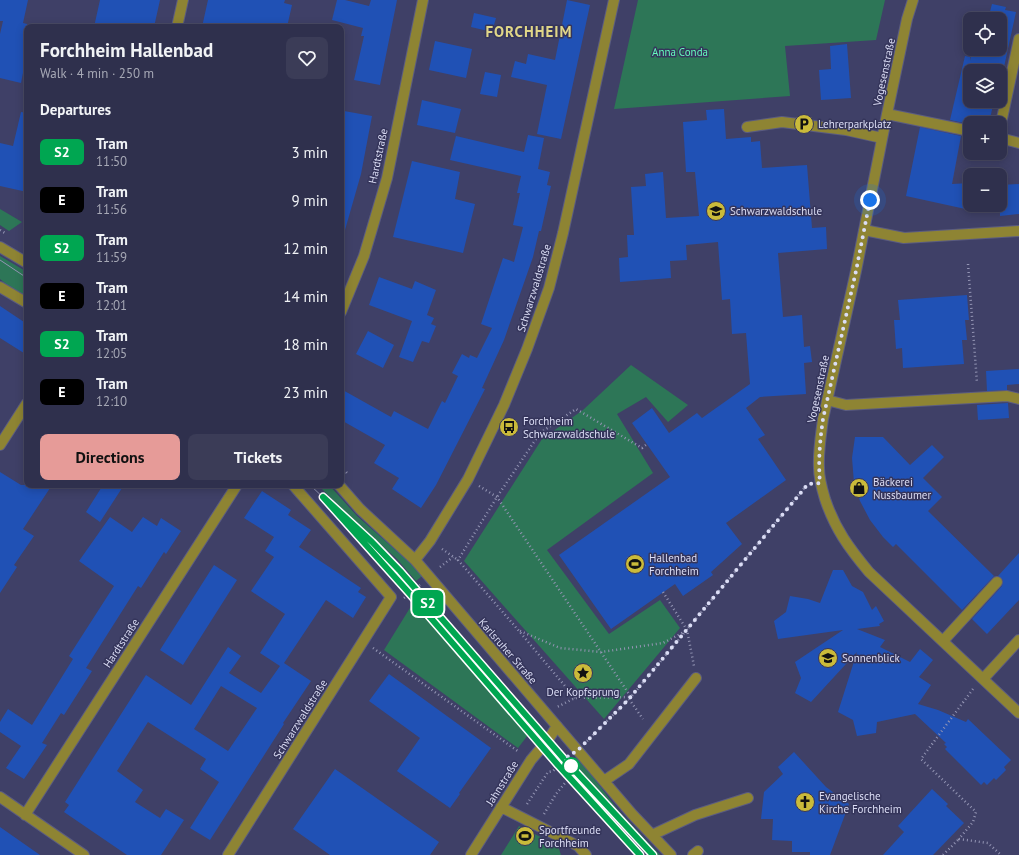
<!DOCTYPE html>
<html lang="en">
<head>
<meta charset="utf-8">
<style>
  :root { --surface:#2f304d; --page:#3b3c57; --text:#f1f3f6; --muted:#a7a9b6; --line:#4a4b65; --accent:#e69b98 }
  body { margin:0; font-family:"PT Sans",sans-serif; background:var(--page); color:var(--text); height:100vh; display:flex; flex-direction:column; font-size:15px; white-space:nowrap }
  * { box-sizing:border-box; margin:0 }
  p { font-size:13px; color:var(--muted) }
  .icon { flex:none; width:22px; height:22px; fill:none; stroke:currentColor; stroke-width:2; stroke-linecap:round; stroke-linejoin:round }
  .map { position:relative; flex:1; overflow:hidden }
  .drawer { position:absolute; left:24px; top:24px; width:320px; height:464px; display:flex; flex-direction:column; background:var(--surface); border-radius:8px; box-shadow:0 2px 10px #0003,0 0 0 1px var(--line) }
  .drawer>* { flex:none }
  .badge { padding:0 8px; border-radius:6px; font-size:14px; line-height:26px }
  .fabs { position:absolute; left:963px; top:12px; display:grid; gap:8px }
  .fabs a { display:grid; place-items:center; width:44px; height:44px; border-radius:8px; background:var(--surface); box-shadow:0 2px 10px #0003,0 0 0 1px var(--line); font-size:20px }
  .you { position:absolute; width:20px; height:20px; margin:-10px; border:3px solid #fff; border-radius:50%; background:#1a73e8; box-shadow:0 0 0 6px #1a73e833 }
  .map>.badge { position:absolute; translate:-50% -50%; box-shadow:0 0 0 2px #fff }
  h2 { padding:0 16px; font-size:15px; line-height:36px }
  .round { display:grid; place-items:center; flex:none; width:42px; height:42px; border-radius:8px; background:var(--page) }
  .summary { display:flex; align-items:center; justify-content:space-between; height:68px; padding:0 16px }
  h1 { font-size:19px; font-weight:700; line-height:30px }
  .cta { display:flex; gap:8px; margin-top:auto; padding:8px 16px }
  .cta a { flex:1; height:46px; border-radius:8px; background:var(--accent); color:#111; font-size:16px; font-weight:700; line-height:46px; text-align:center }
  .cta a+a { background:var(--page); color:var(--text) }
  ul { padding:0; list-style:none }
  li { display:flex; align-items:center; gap:12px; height:48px; padding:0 16px }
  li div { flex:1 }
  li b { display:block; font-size:15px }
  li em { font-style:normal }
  li .badge { min-width:44px; font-weight:700; text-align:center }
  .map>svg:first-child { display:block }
</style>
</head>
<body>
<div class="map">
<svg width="1019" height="855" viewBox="0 0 1019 855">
  <rect width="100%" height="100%" fill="#3f4067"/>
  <path fill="#2d7657" d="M638,0h247l-9,40 -91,6 5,50 -176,13z
    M0,209l22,13 -13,9 -9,-6z
    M0,256l27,16v29l-27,-22z
    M631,365l57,40 -20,17 -22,-25 -29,17 36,59 -106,77 62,84 51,-34 20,28 -76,91 -140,-158 78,-122 41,-29z
    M318,485h11l28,31 51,45 14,15 -6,5 -19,-22 -42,-37z
    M413,603l115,132 -10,13 -134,-98z
    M577,756l41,54 42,45h-2l-87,-94z
    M519,826l39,20 3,9h-60z"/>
  <path fill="#2051b5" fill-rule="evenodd" d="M0,0h28l-5,23 4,1v28l-6,31 -21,-5v-44l3,-13h-3z
    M100,0h60l-6,27h-60z
    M208,0h77l-1,3 8,2 -5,22h-85z
    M337,0h8l24,6 2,-6h26l-17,85 -26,-5 10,-44h-3l2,-8 -31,-8z
    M567,0l23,5 -29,134 -24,-5 10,-49 -36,-8 4,-16 11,3 2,-10 27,6z
    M992,4l14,3 -1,3 11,2 -12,55h-3l-1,4h-30v30h24l-5,22 -24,-4 -1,4 -14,-3 15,-64 5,1v4l2,-12h28v-30h-12z
    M474,13l22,5 -4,14 -21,-5z
    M435,41l37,8 -6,29 -37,-8z
    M847,44l4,54 -30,2 -2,-30 12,-1 -1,-23z
    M485,72l16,3 -4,22 -17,-3z
    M422,100l39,9 -6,24 -38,-8z
    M724,109l2,30 25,-2v5l9,-1 2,27 45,-3 5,63 14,-1 1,22 -49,4 5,64 19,-2 2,32 6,-1 2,16 -8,1 2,31 -46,3 -14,11 19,27 -7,4 28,41 -60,43 16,21 -31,28 2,3 -30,21 -8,-12 -64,45 -52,-74 111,-78 -38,-54 20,-15 17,25 28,-20 5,5 48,-34 -4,-51 -14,1 -2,-35 -8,1 -4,-58 -32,3 1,15 -17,1 1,17 -51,4 -1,-24 9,-1 -1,-22h7l-3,-48 15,-1 -1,-12 18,-2 3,46 33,-2 -4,-44h-9l-3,-50 24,-2 -1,-10z
    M344,111l28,5 -11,58 -16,56h-4v-101z
    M21,112l6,1v79l-27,-6v-43l13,3z
    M920,127l41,9 -9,48 18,-1v27l-64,-14z
    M528,135l16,3 -6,31 12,3 -3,13 4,1 -10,45h-2l-6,26 -29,83 -22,48 3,1 -49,96 -15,23 -29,-19 7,-11 -25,-15 11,-18 -44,-25v-31l50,28 3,-6 34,18 14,-28 3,2 13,-27 -6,-3 10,-19 7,4 1,-3 7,3 15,-30 -11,-4 22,-66 11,4 9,-35 -10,-2 7,-32h-3l4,-17 -71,-16 6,-24 68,16z
    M412,161l48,11 -5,27 20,5 -12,49 -70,-16z
    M1019,184v30l-19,2v-31z
    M379,277l33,12 3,-8 21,9 -9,25 7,3 -3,6 5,2 -7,17 -7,-2 -9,21 -14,-5 13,-36 -43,-16z
    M967,295l2,25h-4l2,20h-5l2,24 -61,4 -1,-20 -6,1 -2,-29h6l-2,-20z
    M0,306l27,18v31l-27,-17z
    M368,331l26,14 -11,23 -27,-14z
    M1019,369v15l-12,1v5l-20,1 -1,-20z
    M1008,403l1,15 -31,2 -1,-15z
    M855,437h28l27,28 22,-20 12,12 -21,21 19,19 -14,14 66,65 -32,34 -66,-66 -3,3 -10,-10 -13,-17 -10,-19 -6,-18 -2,-25z
    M0,472l21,13h31l-29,44 11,7 -20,29 3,2 -17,26z
    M103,485h21l-24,37 -14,-10z
    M262,491l29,19 -3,5 23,15 -12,17 62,41 -3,4 8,5 -13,21 -27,-18 -42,63 27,18 -28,42 1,1 -74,116 -20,-12 29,-46 -19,-13 6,-10 -58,-37 -31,49 26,19 -8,12 25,16 6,-9 18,11 -23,35h-34l-63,-43 5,-7 -4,-3 81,-127 45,30 37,-58 13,9 -12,17 32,20 19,-27 -20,-13 25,-39 -34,-23 23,-34 -9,-6 9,-14 -30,-19zM221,686l36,22 -29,43 -34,-22z
    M110,517l22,15 11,-15 14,9 4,-8 20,13 -15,23 -2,-2 -23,36 -3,-2 -52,82 6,3 -28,44 -3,-2 -19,30 5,2 -23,34 -18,-11 15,-22 -21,-14v-10l8,-13 24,16 41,-66 -4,-3 45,-70 -35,-25z
    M1019,553v47l-32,34 -15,-15 30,-33 1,-6 -5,-4z
    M214,565l23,15 -54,85 -23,-15z
    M833,570h10l9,16 11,6 9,18 4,-4 8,15 -5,3 1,2 -23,3 28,11 -5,7 30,15 10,-13 13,11 -14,17 12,8 -13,19 20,6 28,12 2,-3 40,38 3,3 -7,7 2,3 -10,10 -2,-2 -7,7 -3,-3 -3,3 -36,-36 2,-2 -3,-3 2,-1 -31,-29 -38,8 -1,11 -19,3 -4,-16 -15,-8 19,-60 -46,50 -16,-9 6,-15 -6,-16 48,-32 -65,9 -4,-18 12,-9 4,-16 18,3 12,4z
    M389,674l102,74 -32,45 1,1 -10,14 -53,-37 23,-33 -51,-37z
    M794,752l32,35 23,17 -19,51h-20v-3h-18v-11l-20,-1 1,-21h-12l3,-27 19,-18 -5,-7z
    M335,769l104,73 -9,13h-100l-37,-26z
    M932,789l16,15 -2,2 18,17 -31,32h-50l21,-23 -6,-6z
    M0,827l40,28h-40z"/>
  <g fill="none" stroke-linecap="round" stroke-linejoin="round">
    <g stroke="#5b5c81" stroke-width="12">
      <path id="minor" d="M913,0l-6,19 -20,95 -31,157 -33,148c-2,16 -5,33 -4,49 0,11 3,21 6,31 10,30 24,49 44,73l150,141
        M177,27l6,-27
        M887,114l83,17
        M747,127l35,-5 64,8 36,8
        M1000,128l19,-89
        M1000,138l19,5
        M864,230l40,8 115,-7
        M0,247l27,16
        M0,287l27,16
        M341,312l23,-56 23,-78 36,-178
        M827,400l19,5 161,-9 12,3
        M0,445l27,-42
        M339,485l21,24 55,51 217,254 39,41
        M415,560l15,-19 38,-62 36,-74 23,-56 22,-61 14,-55 51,-233
        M943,641l54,-59
        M983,679l36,-39
        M604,781l25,-17 67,-86
        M0,797l84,58
        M501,807l77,39 8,9
        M25,815l212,-330
        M652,835l43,-20 53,-17
        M228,855l163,-258 -98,-112
        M471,855l60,-95 17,-20 9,-14
        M693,855l5,-4"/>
    </g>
    <path stroke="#9495b4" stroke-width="2.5" stroke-dasharray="1 3" stroke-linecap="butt" d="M0,230l5,3
      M968,264l9,119
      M341,466l6,7
      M479,486l18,11 134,200 -56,1 -18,9
      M442,549l16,11
      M440,567l13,-10
      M663,592l24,38 7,36
      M404,598l16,-13
      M520,631l40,17 41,4 62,-9 23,-12
      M373,648l146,104
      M973,689l-52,70 55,53 -3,10 -14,17 29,4 13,12
      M575,698l-56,-67 -61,-71 39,-63 43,-64 36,-24 66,39 5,-4
      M629,699l14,20
      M530,738l5,-16
      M587,741l44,-44 175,-211
      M527,804l21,-32 5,-1 13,-13
      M544,814l12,-20 9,-11
      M943,855l16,-16"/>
    <use href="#minor" stroke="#8e8433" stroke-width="10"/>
    <path stroke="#9395b4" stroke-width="1" d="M0,260l27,18
      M310,485l83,78 171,196 88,96
      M357,535l53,59 149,171 81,90"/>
  </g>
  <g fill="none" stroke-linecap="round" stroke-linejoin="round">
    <g stroke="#fff" stroke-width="9">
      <path id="line" d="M640,855l-82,-90 -148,-171 -87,-97 49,45 28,29 164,188 89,96"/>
    </g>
    <use href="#line" stroke="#00a651" stroke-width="6"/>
    <path stroke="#dbddf5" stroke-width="4" stroke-dasharray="0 7.2" d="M571,766l-7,-7 14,-9 51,-51 179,-215 12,-1c-2,-22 0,-43 3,-64l33,-148 14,-71"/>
  </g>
  <defs>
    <g id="parking-disc" transform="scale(1)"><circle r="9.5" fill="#caba3a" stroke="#35355b"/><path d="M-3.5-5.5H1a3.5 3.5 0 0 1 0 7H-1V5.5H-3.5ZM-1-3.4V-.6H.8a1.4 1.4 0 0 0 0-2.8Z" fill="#111"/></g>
    <g id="school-disc" transform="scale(1)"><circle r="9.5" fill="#caba3a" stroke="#35355b"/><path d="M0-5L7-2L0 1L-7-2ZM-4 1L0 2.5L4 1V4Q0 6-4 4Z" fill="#111"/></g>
    <g id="bus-disc" transform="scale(1)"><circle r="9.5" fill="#caba3a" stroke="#35355b"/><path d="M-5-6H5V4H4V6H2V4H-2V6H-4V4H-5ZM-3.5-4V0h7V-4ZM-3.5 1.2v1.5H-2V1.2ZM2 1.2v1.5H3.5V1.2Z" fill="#111"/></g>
    <g id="shop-disc" transform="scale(1)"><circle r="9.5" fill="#caba3a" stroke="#35355b"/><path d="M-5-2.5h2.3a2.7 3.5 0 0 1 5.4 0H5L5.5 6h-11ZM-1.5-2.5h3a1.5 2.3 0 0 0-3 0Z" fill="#111"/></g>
    <g id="stadium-disc" transform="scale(1)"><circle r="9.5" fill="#caba3a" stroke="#35355b"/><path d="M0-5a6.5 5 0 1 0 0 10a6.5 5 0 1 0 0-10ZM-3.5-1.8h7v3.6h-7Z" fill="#111"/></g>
    <g id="sight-disc" transform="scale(1)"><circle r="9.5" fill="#caba3a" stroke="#35355b"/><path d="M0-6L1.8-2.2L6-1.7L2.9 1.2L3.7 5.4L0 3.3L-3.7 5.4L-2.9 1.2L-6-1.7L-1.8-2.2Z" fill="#111"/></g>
    <g id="church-disc" transform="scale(1)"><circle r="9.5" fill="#caba3a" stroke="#35355b"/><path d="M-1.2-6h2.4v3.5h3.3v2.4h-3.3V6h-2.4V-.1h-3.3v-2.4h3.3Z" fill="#111"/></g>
  </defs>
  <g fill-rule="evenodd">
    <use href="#parking-disc" x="804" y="124"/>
    <use href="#school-disc" x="716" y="211"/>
    <use href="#bus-disc" x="509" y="427"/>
    <use href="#shop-disc" x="859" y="488"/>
    <use href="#stadium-disc" x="635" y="564"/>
    <use href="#school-disc" x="828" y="658"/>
    <use href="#sight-disc" x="583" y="673"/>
    <use href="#church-disc" x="805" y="802"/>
    <use href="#stadium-disc" x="525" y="836"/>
  </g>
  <circle fill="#fff" stroke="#00a651" stroke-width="2" cx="571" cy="766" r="8"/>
  <g text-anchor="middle" stroke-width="3" stroke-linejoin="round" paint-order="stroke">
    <g font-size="11" fill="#64fbbb" stroke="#35355b">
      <text x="680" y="56">Anna Conda</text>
    </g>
    <g font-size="11" fill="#dbddf5" stroke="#35355b">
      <text transform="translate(884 72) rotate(-78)" y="4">Vogesenstraße</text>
      <text transform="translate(378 156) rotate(-78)" y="4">Hardtstraße</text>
      <text transform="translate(534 288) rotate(-73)" y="4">Schwarzwaldstraße</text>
      <text transform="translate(818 389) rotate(-78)" y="4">Vogesenstraße</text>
      <text transform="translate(121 643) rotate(-57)" y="4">Hardtstraße</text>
      <text transform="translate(508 651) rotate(49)" y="4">Karlsruher Straße</text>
      <text transform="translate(300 719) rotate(-58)" y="4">Schwarzwaldstraße</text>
      <text transform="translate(502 783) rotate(-58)" y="4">Jahnstraße</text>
    </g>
    <g font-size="11" fill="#dbddf5" stroke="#35355b" text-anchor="start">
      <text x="818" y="128">Lehrerparkplatz</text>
      <text x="730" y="215">Schwarzwaldschule</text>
      <text x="523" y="425">Forchheim<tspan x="523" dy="13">Schwarzwaldschule</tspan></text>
      <text x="873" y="486">Bäckerei<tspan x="873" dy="13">Nussbaumer</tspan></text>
      <text x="649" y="562">Hallenbad<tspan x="649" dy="13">Forchheim</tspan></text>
      <text x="842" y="662">Sonnenblick</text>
      <text x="583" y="696" text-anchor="middle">Der Kopfsprung</text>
      <text x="819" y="800">Evangelische<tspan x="819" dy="13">Kirche Forchheim</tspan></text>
      <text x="539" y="834">Sportfreunde<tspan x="539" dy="13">Forchheim</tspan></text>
    </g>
    <g font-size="15" font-weight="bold" letter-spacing="1" fill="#e0d688" stroke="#35355b">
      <text x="529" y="37">FORCHHEIM</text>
    </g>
  </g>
</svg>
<div class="fabs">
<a><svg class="icon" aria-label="locate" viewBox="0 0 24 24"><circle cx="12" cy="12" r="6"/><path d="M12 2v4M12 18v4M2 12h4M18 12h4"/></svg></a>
<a><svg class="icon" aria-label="layers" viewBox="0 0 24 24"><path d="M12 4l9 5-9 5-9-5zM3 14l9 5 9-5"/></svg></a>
<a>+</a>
<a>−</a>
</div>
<div class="you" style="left:870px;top:200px"></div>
<b class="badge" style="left:428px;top:603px;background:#00a651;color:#fff">S2</b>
<section class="drawer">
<div class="summary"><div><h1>Forchheim Hallenbad</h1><p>Walk · 4 min · 250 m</p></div><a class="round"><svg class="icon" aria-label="heart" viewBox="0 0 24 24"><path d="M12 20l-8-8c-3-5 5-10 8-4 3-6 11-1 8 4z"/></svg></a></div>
<h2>Departures</h2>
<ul>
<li><span class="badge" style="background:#00a651;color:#fff">S2</span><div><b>Tram</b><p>11:50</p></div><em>3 min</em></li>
<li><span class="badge" style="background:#000;color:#fff">E</span><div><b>Tram</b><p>11:56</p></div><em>9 min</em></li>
<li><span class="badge" style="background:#00a651;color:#fff">S2</span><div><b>Tram</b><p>11:59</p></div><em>12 min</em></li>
<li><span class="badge" style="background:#000;color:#fff">E</span><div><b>Tram</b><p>12:01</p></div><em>14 min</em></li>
<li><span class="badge" style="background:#00a651;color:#fff">S2</span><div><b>Tram</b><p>12:05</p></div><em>18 min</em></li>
<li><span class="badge" style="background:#000;color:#fff">E</span><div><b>Tram</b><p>12:10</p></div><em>23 min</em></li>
</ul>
<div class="cta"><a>Directions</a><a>Tickets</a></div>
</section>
</div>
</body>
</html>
